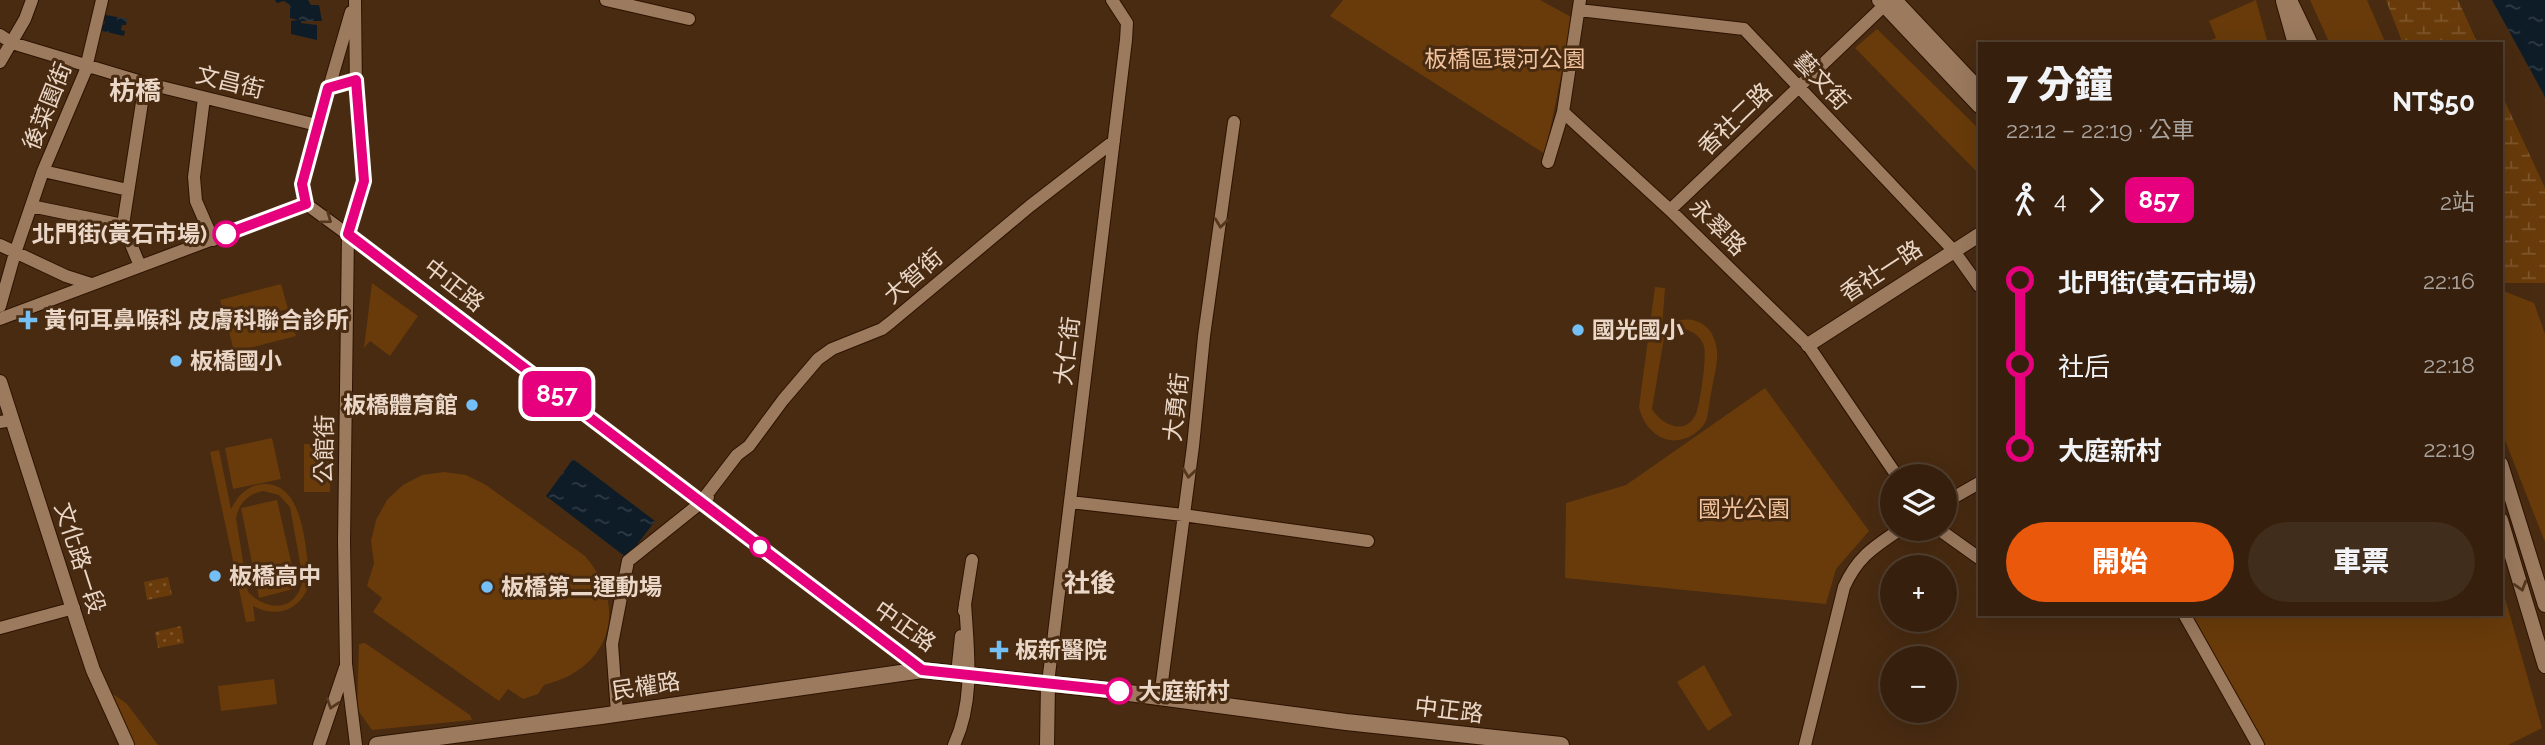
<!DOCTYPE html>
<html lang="zh-TW">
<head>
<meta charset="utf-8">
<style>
  :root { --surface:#36200d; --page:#412d1b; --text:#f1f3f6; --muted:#aaa39d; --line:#503e2e; --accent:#ea580c }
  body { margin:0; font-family:Raleway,"Noto Sans TC",sans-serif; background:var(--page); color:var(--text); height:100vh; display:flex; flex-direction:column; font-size:26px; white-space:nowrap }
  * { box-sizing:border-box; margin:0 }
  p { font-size:23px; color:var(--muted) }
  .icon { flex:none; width:38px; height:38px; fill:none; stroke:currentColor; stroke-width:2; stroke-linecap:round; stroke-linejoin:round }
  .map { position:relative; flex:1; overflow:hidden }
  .drawer { position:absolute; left:1978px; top:42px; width:525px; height:574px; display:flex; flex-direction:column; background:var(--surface); border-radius:0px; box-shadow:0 7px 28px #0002,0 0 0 2px var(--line) }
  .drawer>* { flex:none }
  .badge { padding:0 14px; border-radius:10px; font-size:24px; line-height:46px }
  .buttons { position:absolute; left:1880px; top:464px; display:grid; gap:14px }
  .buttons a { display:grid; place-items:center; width:77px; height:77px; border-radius:50%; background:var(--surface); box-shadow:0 7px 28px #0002,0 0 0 2px var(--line); font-size:35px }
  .map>.badge { position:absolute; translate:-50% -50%; box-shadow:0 0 0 4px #fff }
  .legs { display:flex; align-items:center; gap:10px; height:77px; padding:0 28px; font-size:23px }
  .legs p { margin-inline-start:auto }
  .overview { display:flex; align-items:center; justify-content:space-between; height:119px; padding:0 28px }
  h1 { font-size:38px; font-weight:800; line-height:52px }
  .cta { display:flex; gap:14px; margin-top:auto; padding:14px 28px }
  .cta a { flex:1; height:80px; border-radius:42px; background:var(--accent); color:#fff; font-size:28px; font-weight:800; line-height:80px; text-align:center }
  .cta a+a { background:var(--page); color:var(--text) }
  ul { padding:0 28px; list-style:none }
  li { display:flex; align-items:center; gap:24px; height:84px; font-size:26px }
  li i { display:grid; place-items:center; width:10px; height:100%; margin:0 9px; background:currentColor }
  li i::after { content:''; width:18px; height:18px; margin:-9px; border:5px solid; border-radius:50%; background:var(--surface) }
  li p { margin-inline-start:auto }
  li:first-child i { background:linear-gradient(#0000 50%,currentColor 0) }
  li:last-child i { background:linear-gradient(currentColor 50%,#0000 0) }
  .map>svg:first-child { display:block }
</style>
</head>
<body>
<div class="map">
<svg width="2545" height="745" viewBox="0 0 2545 745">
  <defs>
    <pattern id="grass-dots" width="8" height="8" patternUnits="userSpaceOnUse" patternTransform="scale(1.75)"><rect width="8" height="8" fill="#693b0a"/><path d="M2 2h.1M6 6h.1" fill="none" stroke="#7f572c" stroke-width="1.8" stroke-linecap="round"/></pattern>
    <pattern id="wetland-marsh" width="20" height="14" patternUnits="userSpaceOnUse" patternTransform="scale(1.75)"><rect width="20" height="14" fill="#693b0a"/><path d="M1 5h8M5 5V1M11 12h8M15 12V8" fill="none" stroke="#7f572c"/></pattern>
    <pattern id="water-ripples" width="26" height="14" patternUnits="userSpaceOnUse" patternTransform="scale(1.75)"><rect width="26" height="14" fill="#0d1c27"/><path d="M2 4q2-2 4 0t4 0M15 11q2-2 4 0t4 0" fill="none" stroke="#303c45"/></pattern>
  </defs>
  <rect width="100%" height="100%" fill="#482b11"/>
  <path fill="url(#grass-dots)" d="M168,577l4,18 -25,5 -3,-18z
    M181,626l3,17 -26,5 -3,-16z"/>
  <path fill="url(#wetland-marsh)" d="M2386,0h72l20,44h-75z
    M2501,93l44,95v95h-44z"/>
  <path fill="#693b0a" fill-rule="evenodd" d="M1343,0h197l33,18 -28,136 -215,-138z
    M2256,0l12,44h-66l14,-6 -7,-17z
    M2310,0h57l19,44h-56z
    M1877,29l102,100v45l-124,-126z
    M372,283l46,33 -28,40 -20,-15 -6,7z
    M281,284l7,25 -61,16 -7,-25z
    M1655,287l10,1 -3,39c24,-15 52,-8 55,24 1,14 -4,30 -6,43 -2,8 -2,19 -5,27 -7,14 -26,23 -41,18 -14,-5 -23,-18 -26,-32zM1685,329c9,3 16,8 19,17 3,9 -4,62 -9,70 -11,20 -34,8 -43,-7l12,-71 8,-6z
    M2501,290l33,13 11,31v208l-44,-112z
    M289,311l7,25 -62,16 -6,-25z
    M1765,388l104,143 -33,38 -10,35 -261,-26 1,-75 60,-18z
    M272,438l9,41 -48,10 -8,-41z
    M304,444h26v48h-26z
    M219,450l12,59c7,-13 16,-24 33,-25 41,-1 41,66 46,95 -5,29 -32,41 -57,27l2,15 -9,1 -36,-170zM263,491l16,4 11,12 13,72c-6,33 -35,33 -55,13l-12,-74c3,-15 12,-24 27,-27z
    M444,472l22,3 20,10 99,71c45,52 25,113 -41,129l-6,9 -15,5 -15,-10 -9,12 -126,-89 9,-14 -15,-12 7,-23 -3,-22 5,-21 11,-20 16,-15 19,-10z
    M277,500l20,88 -38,10 -18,-90z
    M2501,584l41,144 -34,17h-247l-69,-131h309z
    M365,643l105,72 2,5 -100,10 -15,-21 2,-65z
    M1704,665l28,50 -24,16 -31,-49z
    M274,679l3,25 -56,7 -3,-25z
    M113,694l14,10 31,41h-23z"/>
  <path fill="url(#water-ripples)" d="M275,0h33l3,5h8l3,16h-21v2l16,2v15l-26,-6v-13l7,-1 -8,-2v-13l-6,-4 -7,2z
    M2492,0h53v98l-2,-5z
    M101,14l26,5 -1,6h-4l-1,5 4,1 -1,5 -26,-6 1,-4h4l2,-4 -5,-2z
    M573,459l82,62 -28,37 -81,-62z"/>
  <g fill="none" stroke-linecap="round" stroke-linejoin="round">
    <g stroke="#2d1300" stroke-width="14">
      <path id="minor" d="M355,0l1,93 8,89 -16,52 -4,308 2,122 10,81
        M606,0l83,19
        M1580,0l-17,112 107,98 138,135 89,131
        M1579,10l165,19 210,222 25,35
        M0,35l12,8 133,40 172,42
        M0,62l25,-43 7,-19
        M328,88l28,-8
        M204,98l-10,79 2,24 17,39
        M1548,162l15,-50
        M43,171l85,19
        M306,204l125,91 81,65 410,310
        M306,204l-5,-20 50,-172
        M31,206l92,19
        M1670,210l220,-210
        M0,245l66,31 25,8
        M140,266l-17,-41 22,-142
        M0,306l15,-53 28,-82 42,-99 17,-72
        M0,319l306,-115
        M0,422l11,-2
        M701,502l36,-47 12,-9 34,-46 35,-41 14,-10 50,-20 9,-7 139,-116 84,-65
        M1070,502l113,13 185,26
        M1944,503l35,-20
        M1937,528l42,30
        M964,611l8,-51
        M2184,614l74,131
        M0,628l74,-20
        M957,674l4,-38
        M1048,683l78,-643 1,-17 -15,-23
        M1160,697l33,-251 11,-110 30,-214
        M617,713l-5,-69 16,-83 80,-64
        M319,745l26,-77
        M954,745c21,-45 14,-93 11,-142
        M1805,745l39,-158c14,-31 30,-40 58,-59"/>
    </g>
    <g stroke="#2d1300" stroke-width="16">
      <path id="tertiary" d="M1879,0l100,106
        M1895,0l84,89
        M2290,0l21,44
        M2283,1l12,43
        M1808,345l171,-110
        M0,382l80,249 13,39 34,75
        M2501,464l44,141
        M2501,520l44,146
        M1047,745l1,-62"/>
    </g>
    <g stroke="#2d1300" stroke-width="18">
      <path id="secondary" d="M377,745l224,-29 321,-46 177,19 247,33 215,23"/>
    </g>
    <use href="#minor" stroke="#9b7a5e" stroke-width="12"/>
    <use href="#tertiary" stroke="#9b7a5e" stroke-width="14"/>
    <use href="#secondary" stroke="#9b7a5e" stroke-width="16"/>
  </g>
  <defs><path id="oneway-chevron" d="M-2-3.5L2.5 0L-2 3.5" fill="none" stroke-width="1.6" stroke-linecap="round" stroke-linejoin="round" transform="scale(1.75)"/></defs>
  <g stroke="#54371d">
    <use href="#oneway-chevron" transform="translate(327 219) rotate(36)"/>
    <use href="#oneway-chevron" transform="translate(1221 223) rotate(97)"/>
    <use href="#oneway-chevron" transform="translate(1189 473) rotate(98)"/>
    <use href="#oneway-chevron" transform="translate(2521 586) rotate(73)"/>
    <use href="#oneway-chevron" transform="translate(332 704) rotate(108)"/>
  </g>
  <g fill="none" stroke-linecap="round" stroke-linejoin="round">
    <g stroke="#fff" stroke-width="16">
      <path id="line-1" d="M226,234l80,-30 -4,-20 26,-96 28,-8 8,101 -16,53 574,436 197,21"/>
    </g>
    <use href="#line-1" stroke="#e6007e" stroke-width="10"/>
  </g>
  <g fill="#fff" stroke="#e6007e" stroke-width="3.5">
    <circle cx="226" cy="234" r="12"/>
    <circle cx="760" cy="547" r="9"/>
    <circle cx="1119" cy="691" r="12"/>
  </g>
  <g fill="#74c0f6" stroke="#482b11" stroke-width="2.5">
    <path d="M24.5 309.5h7v7h7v7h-7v7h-7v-7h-7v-7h7z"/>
    <circle cx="1578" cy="330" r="7"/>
    <circle cx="176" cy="361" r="7"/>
    <circle cx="472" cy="405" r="7"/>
    <circle cx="215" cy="576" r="7"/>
    <circle cx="487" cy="587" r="7"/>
    <path d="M995.5 639.5h7v7h7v7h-7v7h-7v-7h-7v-7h7z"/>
  </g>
  <g text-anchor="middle" stroke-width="6" stroke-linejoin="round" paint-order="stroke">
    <g font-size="23" fill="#f0c29d" stroke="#482b11">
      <text x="1505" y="67">板橋區環河公園</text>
      <text x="1744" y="517">國光公園</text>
    </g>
    <g font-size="23" fill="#ead7c8" stroke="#482b11">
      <text transform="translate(1822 81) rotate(47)" y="8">藝文街</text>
      <text transform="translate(230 82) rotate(14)" y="8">文昌街</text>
      <text transform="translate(47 106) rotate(-68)" y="8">後菜園街</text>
      <text transform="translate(1735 119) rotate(-44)" y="8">香社二路</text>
      <text transform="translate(1718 227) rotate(45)" y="8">永翠路</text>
      <text transform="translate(1881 271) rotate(-33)" y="8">香社一路</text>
      <text transform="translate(913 276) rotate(-41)" y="8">大智街</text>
      <text transform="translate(454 285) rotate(38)" y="8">中正路</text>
      <text transform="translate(1067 351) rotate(-83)" y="8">大仁街</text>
      <text transform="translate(1176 407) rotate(-84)" y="8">大勇街</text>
      <text transform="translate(324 449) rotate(-89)" y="8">公館街</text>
      <text transform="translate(80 558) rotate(72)" y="8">文化路一段</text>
      <text transform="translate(905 626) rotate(35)" y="8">中正路</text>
      <text transform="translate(646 686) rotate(-9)" y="8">民權路</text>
      <text transform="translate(1449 710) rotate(7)" y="8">中正路</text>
    </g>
    <g font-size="23" font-weight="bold" fill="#ead7c8" stroke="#482b11" text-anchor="end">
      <text x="207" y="242">北門街(黃石市場)</text>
      <text x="1138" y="699" text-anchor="start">大庭新村</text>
    </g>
    <g font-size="23" font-weight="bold" fill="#ead7c8" stroke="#482b11" text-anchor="start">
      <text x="44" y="328">黃何耳鼻喉科 皮膚科聯合診所</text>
      <text x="1592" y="338">國光國小</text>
      <text x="190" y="369">板橋國小</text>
      <text x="458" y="413" text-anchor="end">板橋體育館</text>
      <text x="229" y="584">板橋高中</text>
      <text x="501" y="595">板橋第二運動場</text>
      <text x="1015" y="658">板新醫院</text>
    </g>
    <g font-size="26" font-weight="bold" fill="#ead7c8" stroke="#482b11">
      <text x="135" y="100">枋橋</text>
      <text x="1090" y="592">社後</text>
    </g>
  </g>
</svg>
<div class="buttons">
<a><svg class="icon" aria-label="layers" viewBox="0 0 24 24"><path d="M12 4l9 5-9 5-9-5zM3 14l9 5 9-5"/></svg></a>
<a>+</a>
<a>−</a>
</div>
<b class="badge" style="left:557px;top:394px;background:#e6007e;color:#fff">857</b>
<section class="drawer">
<div class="overview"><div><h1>7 分鐘</h1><p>22:12 – 22:19 · 公車</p></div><b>NT$50</b></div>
<div class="legs"><svg class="icon" aria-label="walk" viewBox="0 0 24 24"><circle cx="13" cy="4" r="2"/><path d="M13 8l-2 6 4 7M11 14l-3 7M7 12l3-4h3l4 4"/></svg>4<svg class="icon" aria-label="forward" viewBox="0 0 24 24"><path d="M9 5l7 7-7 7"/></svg><b class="badge" style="background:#e6007e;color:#fff">857</b><p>2站</p></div>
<ul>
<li><i style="color:#e6007e"></i><b>北門街(黃石市場)</b><p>22:16</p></li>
<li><i style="color:#e6007e"></i><span>社后</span><p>22:18</p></li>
<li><i style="color:#e6007e"></i><b>大庭新村</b><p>22:19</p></li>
</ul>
<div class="cta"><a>開始</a><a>車票</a></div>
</section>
</div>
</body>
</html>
